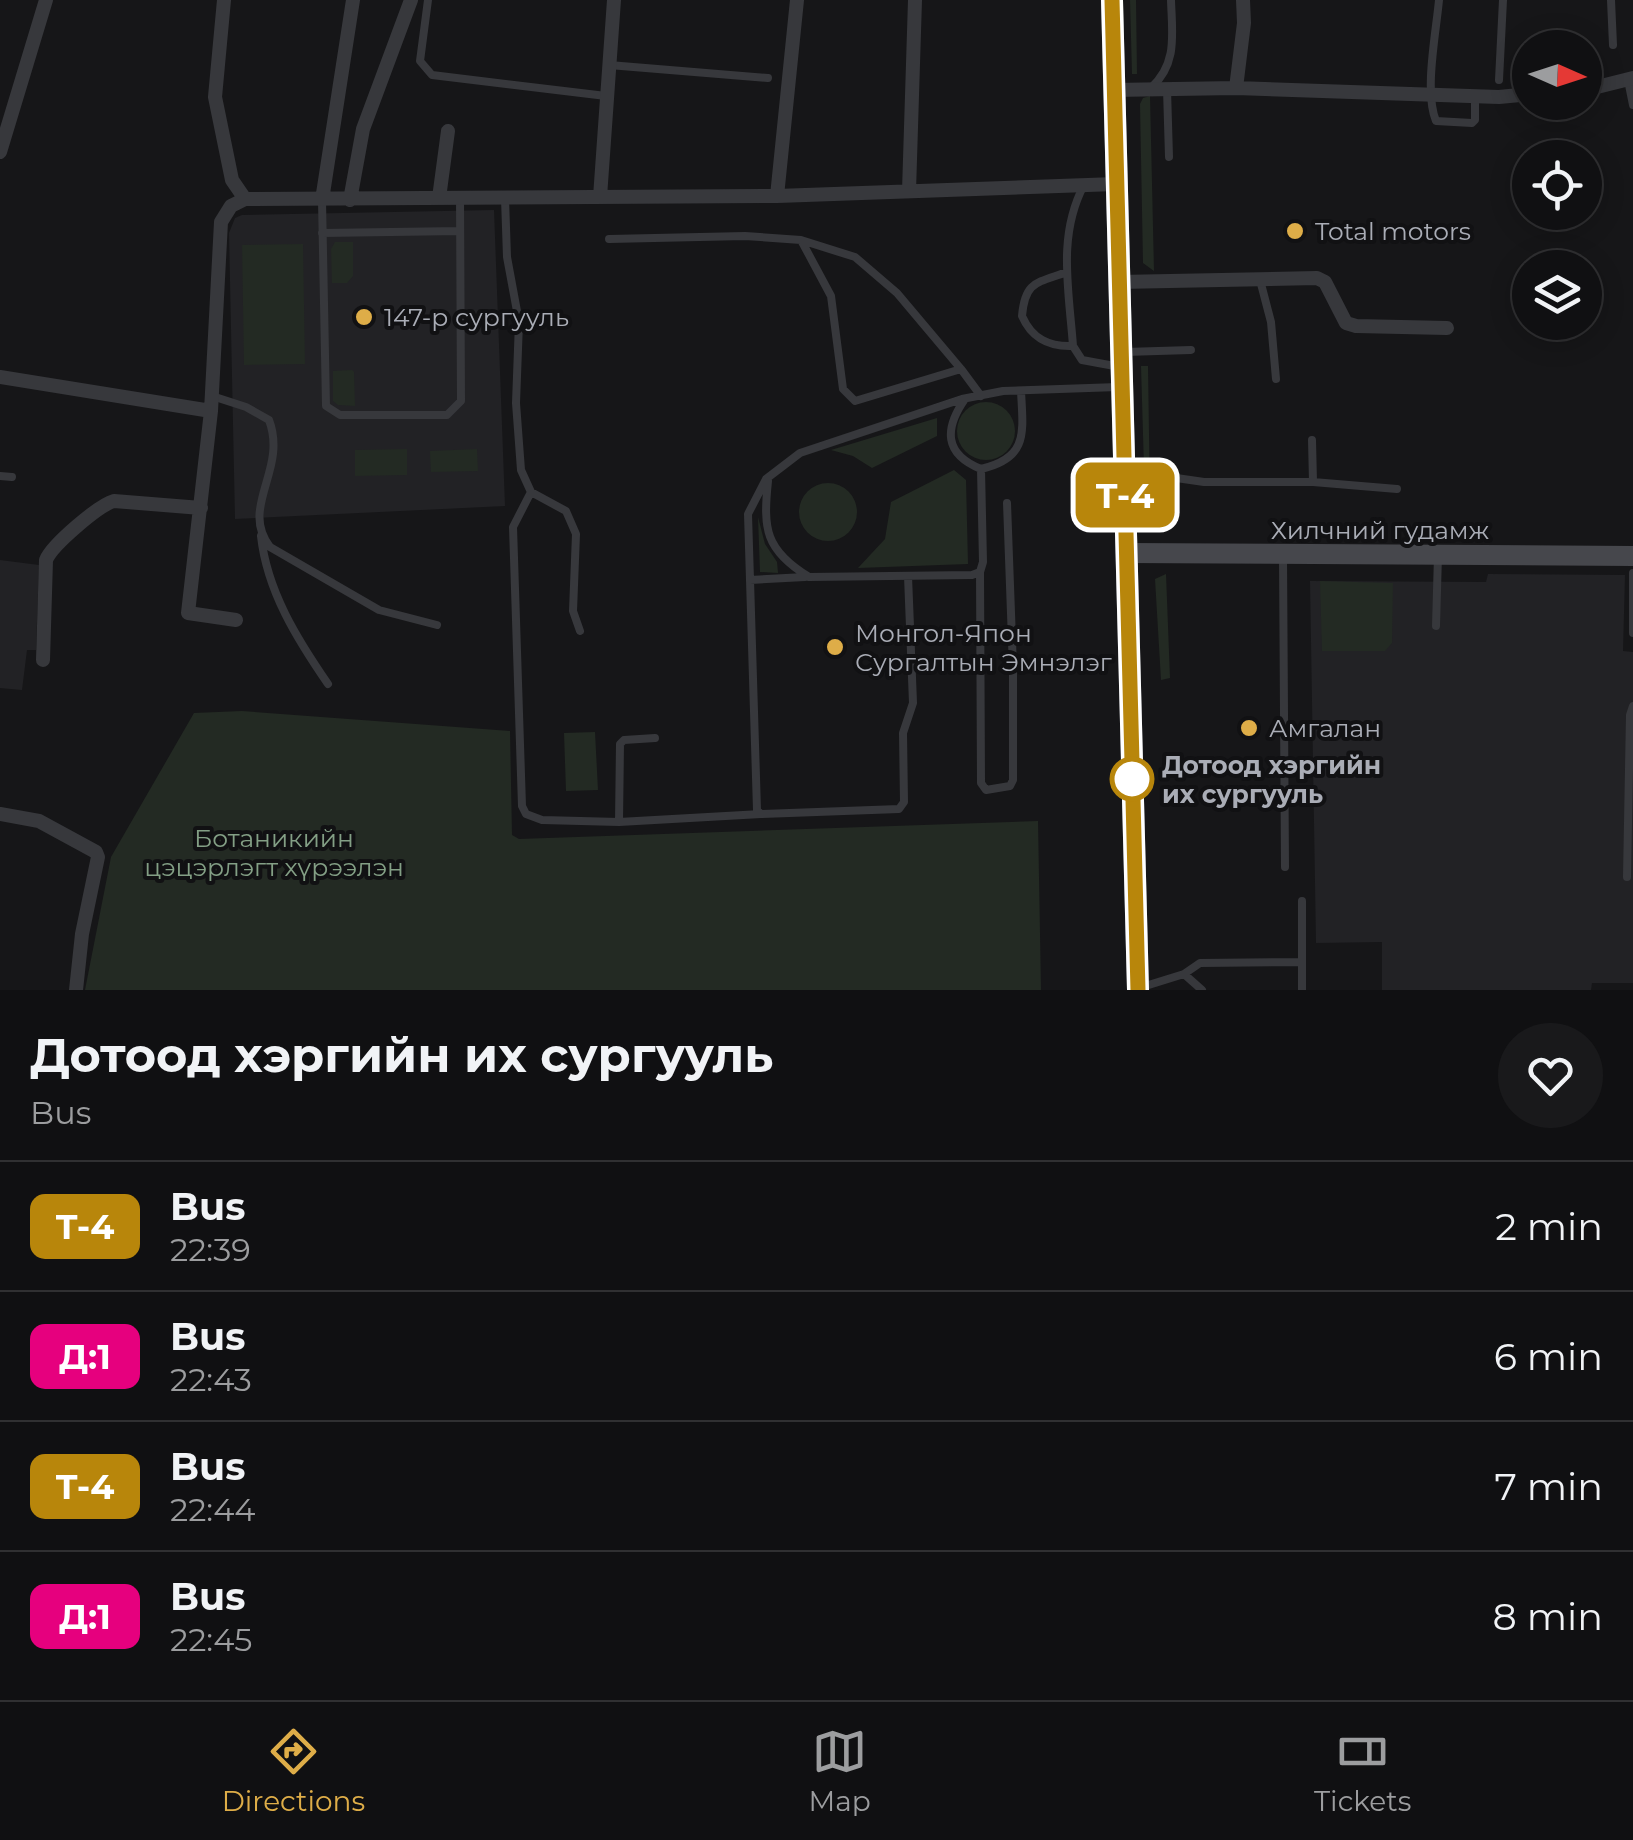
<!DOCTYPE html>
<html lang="en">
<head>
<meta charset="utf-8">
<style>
  :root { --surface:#101012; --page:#19191b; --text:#f1f3f6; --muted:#9c9d9f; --line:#303032; --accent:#dead48 }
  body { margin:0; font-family:Montserrat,sans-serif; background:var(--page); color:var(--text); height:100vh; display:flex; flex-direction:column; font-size:38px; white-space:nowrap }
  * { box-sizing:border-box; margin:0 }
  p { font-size:32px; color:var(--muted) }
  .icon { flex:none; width:55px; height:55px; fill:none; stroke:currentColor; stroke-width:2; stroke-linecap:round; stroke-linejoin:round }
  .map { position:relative; height:990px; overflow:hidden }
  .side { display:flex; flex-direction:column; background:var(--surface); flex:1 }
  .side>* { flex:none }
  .badge { padding:0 20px; border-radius:15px; font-size:35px; line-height:65px }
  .needle { width:65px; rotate:93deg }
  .tools { position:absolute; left:1512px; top:30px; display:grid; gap:20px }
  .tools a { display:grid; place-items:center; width:90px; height:90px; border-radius:50%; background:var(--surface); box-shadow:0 5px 25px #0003,0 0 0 2px var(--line); font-size:50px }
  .map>.badge { position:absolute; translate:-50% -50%; box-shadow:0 0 0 5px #fff }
  .round { display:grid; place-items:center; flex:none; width:105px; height:105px; border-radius:52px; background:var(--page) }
  .summary { display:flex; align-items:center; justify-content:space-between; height:170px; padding:0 30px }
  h1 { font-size:48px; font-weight:700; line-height:75px }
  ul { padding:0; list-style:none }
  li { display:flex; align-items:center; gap:30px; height:130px; padding:0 30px; border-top:2px solid var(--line) }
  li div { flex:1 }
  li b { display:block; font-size:38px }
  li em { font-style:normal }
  li .badge { min-width:110px; font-weight:700; text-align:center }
  .dock { display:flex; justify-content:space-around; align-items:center; height:140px; border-top:2px solid var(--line); background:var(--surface); font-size:28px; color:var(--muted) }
  .dock a { display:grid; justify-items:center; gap:5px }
  .dock .active { color:var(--accent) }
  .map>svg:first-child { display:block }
</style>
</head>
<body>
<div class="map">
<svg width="1633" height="990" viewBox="0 0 1633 990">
  <rect width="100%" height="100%" fill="#161618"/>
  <path fill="#222225" d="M494,210l11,296 -270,13 -6,-286 6,-15 7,-3z
    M0,560l39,5 -3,85h-9l-5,40 -22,-2z
    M1488,574l137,1 -2,76 10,1v331h-41l-1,7h-209v-48l-66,1 -6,-362 176,1z"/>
  <path fill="#232a23" d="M1130,0h6l1,74h-5z
    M1150,96l4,175 -11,-8 -3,-159 3,-6z
    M335,242h18v34l-6,7h-15l-1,-34z
    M303,244l2,120 -61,1 -2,-120z
    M1141,366h7l2,135 -5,1z
    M352,370l2,2 1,34 -17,-1 -5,-4v-30z
    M957 431a29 29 0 1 1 58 0a29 29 0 1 1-58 0Z
    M937,418v18l-65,32 -19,-12 -22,-6z
    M407,449v26l-52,1v-26z
    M477,449l1,22 -47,1 -1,-21z
    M954,470l12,10 2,84 -110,4 27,-29 6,-37z
    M799 512a29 29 0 1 1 58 0a29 29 0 1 1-58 0Z
    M758,517l7,27 12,18 1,11 -18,-1z
    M1166,574l4,104 -9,2 -6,-101z
    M1320,581l73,2 -1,60 -7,8h-63z
    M242,711l268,20 2,104 7,4 519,-18 3,169h-956l26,-133 83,-144z
    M595,732l3,58 -32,1 -2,-58z"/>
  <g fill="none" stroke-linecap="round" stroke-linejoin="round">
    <path stroke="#37383c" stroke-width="8" d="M428,0l-8,61 12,14 174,21
      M1439,0c-3,33 -15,92 -3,121l36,2 3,-3v-23
      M1611,0l2,45
      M609,65l159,13
      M1499,80l4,-80
      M1628,80l5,25
      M1151,88c27,-25 21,-54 20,-88
      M1167,89l2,68
      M1084,185c-27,51 -15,105 -11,161l9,14 38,7
      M505,198l2,59 12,65 -3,81 5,67 10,22 35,19 10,23 -3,77 7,20
      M322,200l4,206 14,9h107l14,-14 -1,-203
      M322,233l138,-2
      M609,239l136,-3 56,4 30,56 12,93 12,12 106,-32 20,27
      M801,240l54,17 42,36 64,76
      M1067,272c-30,11 -42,9 -45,44 10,23 27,31 51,30
      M1260,280l11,42 5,57
      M1125,352l66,-2
      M212,396l34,11 23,13c19,50 -30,87 1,127l109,63 58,15
      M965,399c-21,30 -21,55 16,70
      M1312,440l1,42
      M1128,471l76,11h109l84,7
      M0,476l12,1
      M768,481c-5,48 -3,69 41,96l163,-2 8,-3 3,-10 -2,-93c48,-11 42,-37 40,-78
      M531,492l-18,35 9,279 4,8 16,6 77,2
      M261,536c6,55 36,103 67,148
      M1283,557l2,310
      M980,572l1,211 5,7 24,-4 3,-6v-112l-6,-165
      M1633,573v60
      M908,576l5,127 -10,30 1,69 -5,7 -138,5 -4,-4 -9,-296 18,-35 34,-26 162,-54 41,-8 115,-4
      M750,580l55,-3
      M1436,626l2,-71
      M655,738l-31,2 -4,4 -1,78 142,-8
      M1627,877l3,-162 3,-9
      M1302,901v89
      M1184,974l18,16
      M1142,987l42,-13 16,-11 102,-1"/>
    <path stroke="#37383c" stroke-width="14" d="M224,0l-9,97 17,83 13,19
      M1236,88l8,-65 -1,-23
      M1113,90l123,-2 263,9 31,-3
      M1585,90l48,-12
      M0,152l46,-152
      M909,191l6,-191
      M777,196l20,-196
      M600,197l14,-197
      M439,198l9,-67
      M322,200l31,-200
      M350,200l13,-71 48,-129
      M1119,282l198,-4 8,4 21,41 10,3 91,2
      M0,377l211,34 10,-189 10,-16 14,-7 532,-3 339,-12
      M211,411l-23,202 48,7
      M43,660l3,-100c6,-15 53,-55 68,-59l87,7
      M0,814l39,7 57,31 2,5 -16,77 -6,56"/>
    <path stroke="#46474c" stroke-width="20" d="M1126,553l507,3"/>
    <path stroke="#5c5e64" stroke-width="22" d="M1112,0l26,990"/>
  </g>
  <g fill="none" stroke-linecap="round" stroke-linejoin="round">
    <g stroke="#fff" stroke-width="22">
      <path id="line" d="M1112,0l26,990"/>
    </g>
    <use href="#line" stroke="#b8860b" stroke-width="15"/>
  </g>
  <g fill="#dead48" stroke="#111113" stroke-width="4">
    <circle cx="1295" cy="231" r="10"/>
    <circle cx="364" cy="317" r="10"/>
    <circle cx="835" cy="647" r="10"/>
    <circle cx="1249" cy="728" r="10"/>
  </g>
  <circle fill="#fff" stroke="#b8860b" stroke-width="5" cx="1132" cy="779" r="20"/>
  <g text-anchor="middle" stroke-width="8" stroke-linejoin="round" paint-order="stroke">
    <g font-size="25" fill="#aaadb6" stroke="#111113" text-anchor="start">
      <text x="1315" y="240">Total motors</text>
      <text x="384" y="326">147-р сургууль</text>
      <text x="855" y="642">Монгол-Япон<tspan x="855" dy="29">Сургалтын Эмнэлэг</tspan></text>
      <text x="1269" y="737">Амгалан</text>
    </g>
    <g font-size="25" fill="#aaadb6" stroke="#111113">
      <text x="1380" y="539">Хилчний гудамж</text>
    </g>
    <g font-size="25" font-weight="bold" fill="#aaadb6" stroke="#111113" text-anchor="start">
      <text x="1162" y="774">Дотоод хэргийн<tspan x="1162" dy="29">их сургууль</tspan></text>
    </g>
    <g font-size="25" fill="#839f85" stroke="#111113">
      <text x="274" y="847">Ботаникийн<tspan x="274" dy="29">цэцэрлэгт хүрээлэн</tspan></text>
    </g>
  </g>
</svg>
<div class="tools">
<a><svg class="needle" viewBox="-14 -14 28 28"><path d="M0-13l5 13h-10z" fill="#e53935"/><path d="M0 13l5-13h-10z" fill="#9c9d9f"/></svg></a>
<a><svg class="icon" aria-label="locate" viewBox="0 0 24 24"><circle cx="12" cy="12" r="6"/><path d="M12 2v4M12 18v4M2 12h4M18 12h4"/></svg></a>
<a><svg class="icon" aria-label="layers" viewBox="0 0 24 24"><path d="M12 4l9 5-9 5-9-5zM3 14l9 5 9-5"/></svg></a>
</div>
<b class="badge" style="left:1125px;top:495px;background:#b8860b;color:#fff">Т-4</b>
</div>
<section class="side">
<div class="summary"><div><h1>Дотоод хэргийн их сургууль</h1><p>Bus</p></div><a class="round"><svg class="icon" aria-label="heart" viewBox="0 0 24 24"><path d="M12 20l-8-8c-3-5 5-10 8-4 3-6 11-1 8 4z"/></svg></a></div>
<ul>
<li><span class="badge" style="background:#b8860b;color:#fff">Т-4</span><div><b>Bus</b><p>22:39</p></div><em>2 min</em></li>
<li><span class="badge" style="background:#e6007e;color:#fff">Д:1</span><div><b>Bus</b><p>22:43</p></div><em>6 min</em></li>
<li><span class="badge" style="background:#b8860b;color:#fff">Т-4</span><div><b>Bus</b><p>22:44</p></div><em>7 min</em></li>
<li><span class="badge" style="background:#e6007e;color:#fff">Д:1</span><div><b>Bus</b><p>22:45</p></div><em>8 min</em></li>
</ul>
</section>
<nav class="dock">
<a class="active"><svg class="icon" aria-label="directions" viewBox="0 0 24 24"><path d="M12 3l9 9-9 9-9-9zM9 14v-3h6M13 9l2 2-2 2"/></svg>Directions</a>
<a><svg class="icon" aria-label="map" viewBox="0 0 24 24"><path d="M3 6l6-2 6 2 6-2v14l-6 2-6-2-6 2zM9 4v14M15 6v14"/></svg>Map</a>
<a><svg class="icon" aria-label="tickets" viewBox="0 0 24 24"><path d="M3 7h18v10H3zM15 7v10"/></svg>Tickets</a>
</nav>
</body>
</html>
